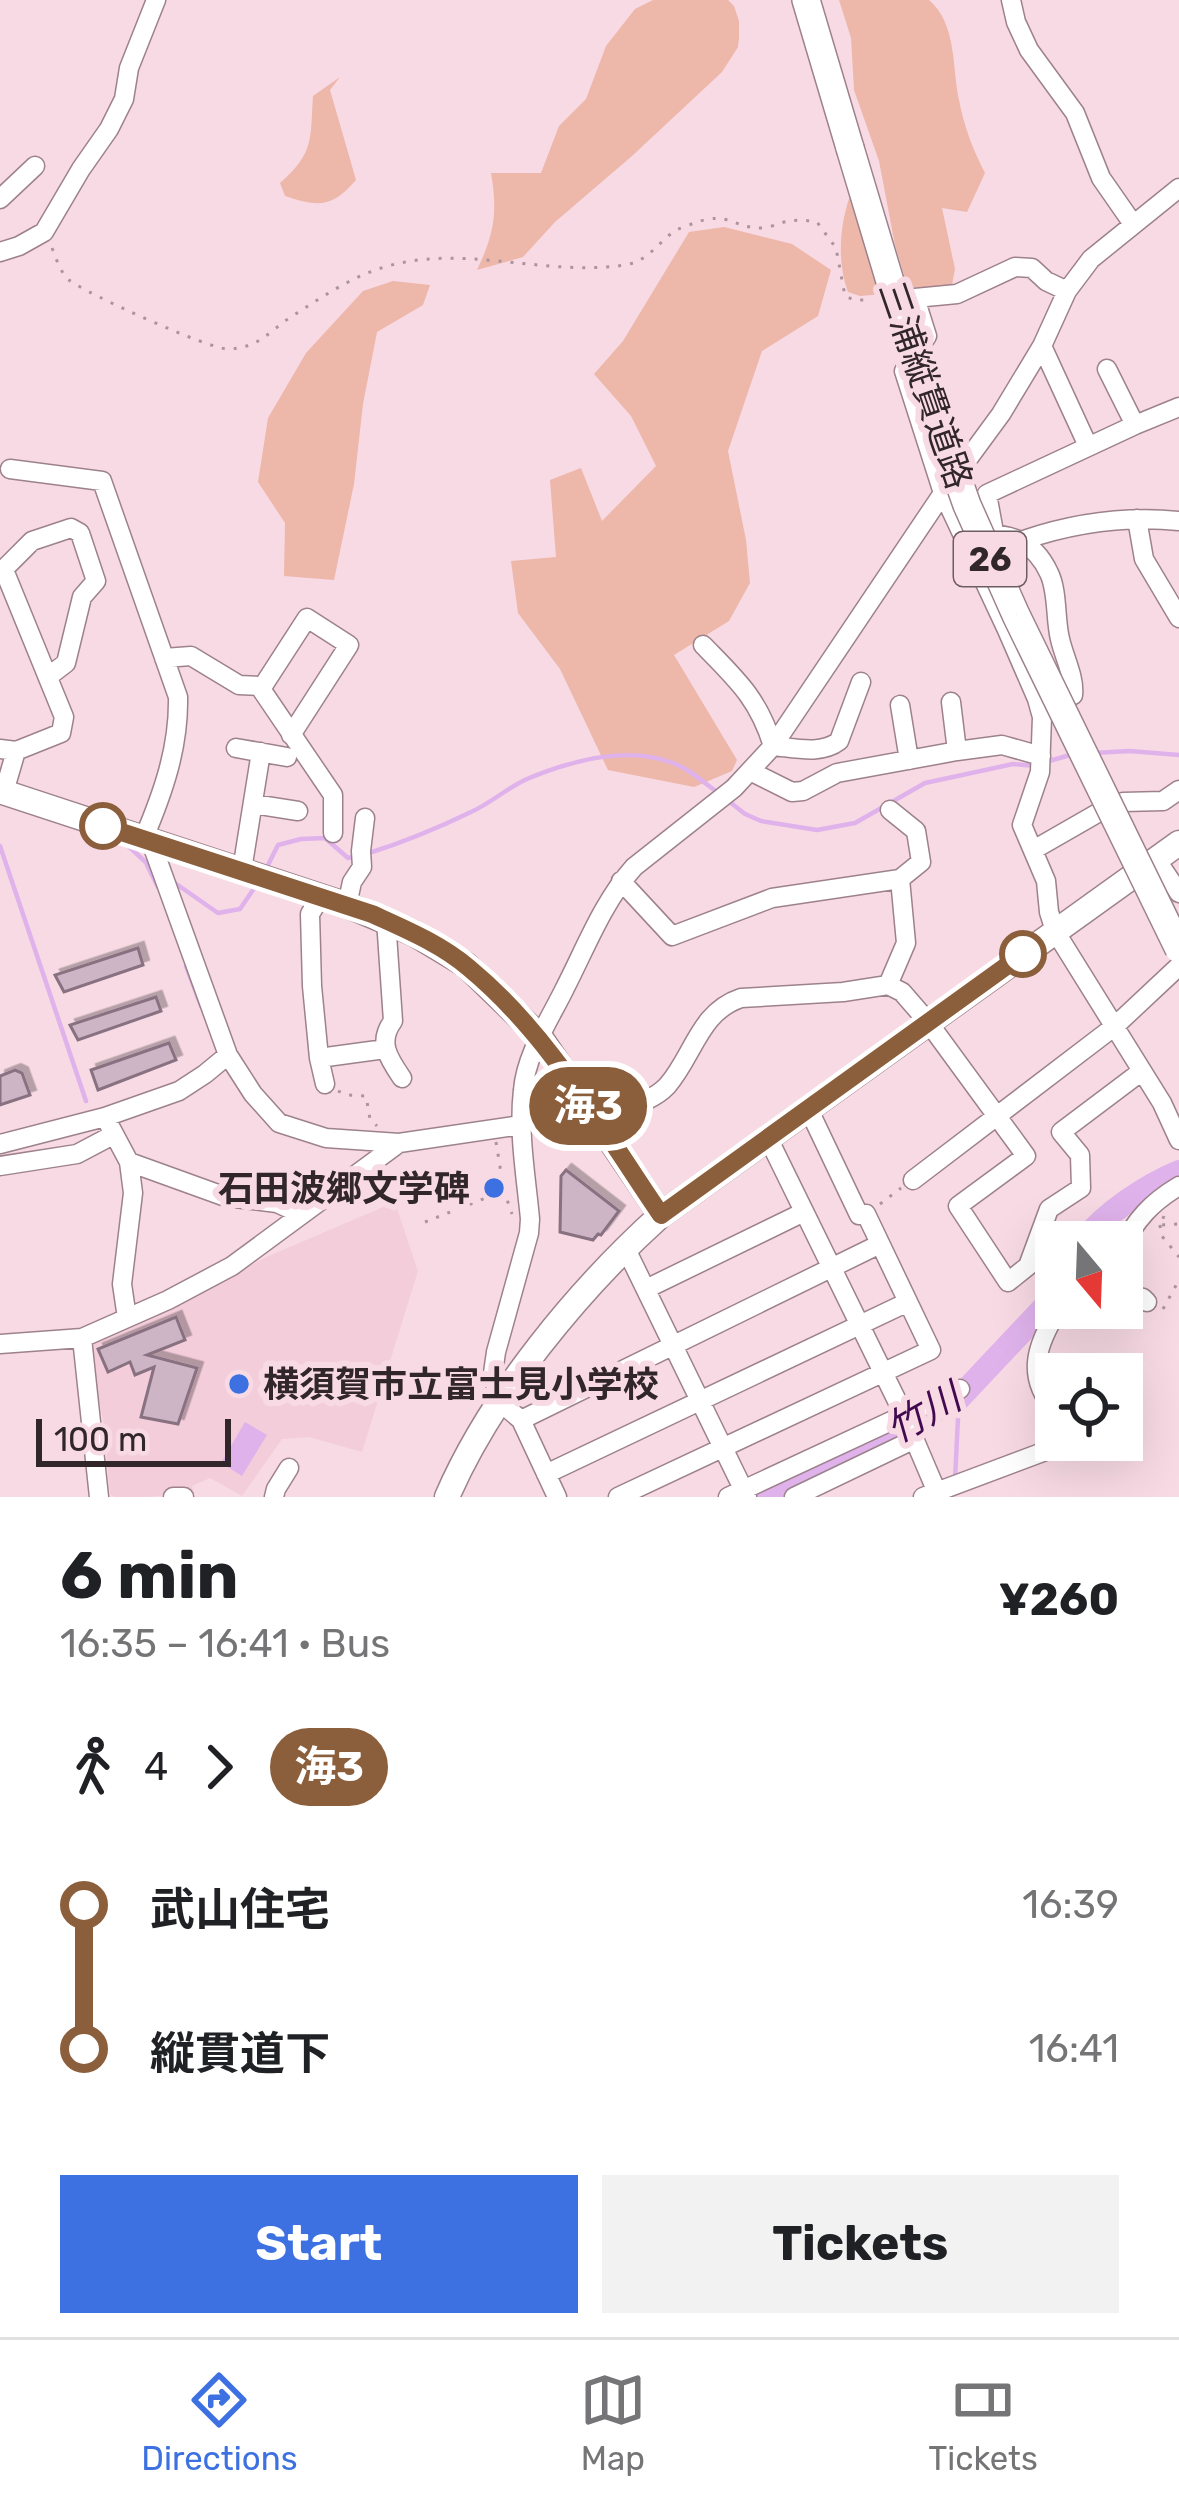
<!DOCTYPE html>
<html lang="en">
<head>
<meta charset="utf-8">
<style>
  :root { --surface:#fff; --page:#f2f2f2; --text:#202124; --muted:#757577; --line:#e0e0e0; --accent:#3d70e0 }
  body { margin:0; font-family:Rubik,"Noto Sans JP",sans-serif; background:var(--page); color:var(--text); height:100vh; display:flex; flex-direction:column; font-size:45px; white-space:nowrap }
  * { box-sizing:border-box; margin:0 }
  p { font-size:39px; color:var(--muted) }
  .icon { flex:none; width:66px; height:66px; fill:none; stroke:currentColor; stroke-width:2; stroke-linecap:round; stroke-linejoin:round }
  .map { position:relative; height:1497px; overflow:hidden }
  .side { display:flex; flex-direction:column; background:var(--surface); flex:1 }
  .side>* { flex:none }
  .badge { padding:0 24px; border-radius:39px; font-size:42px; line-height:78px }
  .needle { width:78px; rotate:161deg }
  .controls { position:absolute; left:1035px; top:1221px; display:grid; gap:24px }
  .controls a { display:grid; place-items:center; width:108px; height:108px; border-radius:0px; background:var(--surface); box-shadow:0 12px 48px #0002; font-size:60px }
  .scale { position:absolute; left:36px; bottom:30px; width:195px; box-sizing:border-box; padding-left:12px; border:6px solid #312629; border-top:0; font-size:33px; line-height:42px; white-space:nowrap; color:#312629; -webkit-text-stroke:9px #f8dae4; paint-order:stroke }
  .map>.badge { position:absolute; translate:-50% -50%; box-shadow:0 0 0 6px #fff }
  .legs { display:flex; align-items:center; gap:18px; height:132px; padding:0 60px; font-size:39px }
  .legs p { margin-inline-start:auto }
  .head { display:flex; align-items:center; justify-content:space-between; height:204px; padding:0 60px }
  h1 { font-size:66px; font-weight:700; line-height:90px }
  .primary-button { display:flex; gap:24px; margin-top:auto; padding:24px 60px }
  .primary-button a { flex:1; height:138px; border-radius:0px; background:var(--accent); color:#fff; font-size:48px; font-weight:700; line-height:138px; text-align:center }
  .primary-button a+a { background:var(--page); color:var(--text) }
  ul { padding:0 60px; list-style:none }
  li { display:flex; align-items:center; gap:42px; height:144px; font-size:45px }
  li i { display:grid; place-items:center; width:18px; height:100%; margin:0 15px; background:currentColor }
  li i::after { content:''; width:30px; height:30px; margin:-15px; border:9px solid; border-radius:50%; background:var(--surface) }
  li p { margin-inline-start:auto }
  li:first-child i { background:linear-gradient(#0000 50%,currentColor 0) }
  li:last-child i { background:linear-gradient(currentColor 50%,#0000 0) }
  .tabs { display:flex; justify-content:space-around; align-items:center; height:168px; border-top:3px solid var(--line); background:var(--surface); font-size:33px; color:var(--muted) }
  .tabs a { display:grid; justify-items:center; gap:6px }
  .tabs .current { color:var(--accent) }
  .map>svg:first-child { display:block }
</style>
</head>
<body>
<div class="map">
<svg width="1179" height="1497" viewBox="0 0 1179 1497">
  <defs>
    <filter id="shadow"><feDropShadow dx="5.5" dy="-5.5" stdDeviation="0" flood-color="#0004"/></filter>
  </defs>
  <rect width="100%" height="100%" fill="#f8dae4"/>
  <path fill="#f3cdda" d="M395,1202l23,69 -56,181 -53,-15 -27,2 -40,57 -32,-18 -18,8 2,7 -47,4h-33l-4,-3 -7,-75 -16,-71 5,-6 179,-87z"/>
  <path fill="#edb7aa" d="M653,0h75l6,6 5,15v16l-1,10 -16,25 -90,84 -77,66 -32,35 -46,13c17,-36 21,-57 14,-97h50l18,-47 27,-27 20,-53 29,-37z
    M839,0h90c28,24 23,67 30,100 5,26 14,50 26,73l-18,39 -25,-4 13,61 -3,16 -43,7 -14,-47 -16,-84 -25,-71 -3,-52z
    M340,77l-10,13 26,90c-24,28 -38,27 -71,16l-5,-13c35,-31 30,-44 33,-87z
    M853,188l31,106 -24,2 -12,-4c-12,-32 -8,-73 5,-104z
    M724,227l68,17 39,26 -13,46 -56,35 -34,100 18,89 4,43 -21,38 -55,34 63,105 -5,11 -38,16 -86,-17 -48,-101 -42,-56 -7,-52 45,-4 -6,-77 31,-12 21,53 54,-55 -25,-50 -37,-42 29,-33 66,-109z
    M393,281l37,4 -7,20 -46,27 -14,72 -9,80 -20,96 -50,-4 1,-53 -27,-41 10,-64 38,-65 57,-62z"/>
  <path fill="#dfb2eb" d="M245,1422l22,13 -25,41 -21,-13z"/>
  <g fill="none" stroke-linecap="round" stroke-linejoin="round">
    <path stroke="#dfb2eb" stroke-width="4.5" d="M1093,753l37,-2 49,4
      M1046,762l24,-7
      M726,799l19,15 16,7 56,9 38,-7 70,-40 88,-19 23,2
      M125,843l27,25
      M0,846l86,255
      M369,853c35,-11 69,-25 102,-41 20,-9 36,-24 56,-33 43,-18 98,-33 143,-17 18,6 32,19 47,30
      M147,865l11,22
      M266,869l12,-24 23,-6 24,-1 23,20 9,-2
      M172,881l46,32 22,-4 17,-25
      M186,966l15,40
      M955,1479l4,-81"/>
    <path stroke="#dfb2eb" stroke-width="24" d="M1082,1242c24,-29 63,-56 97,-70
      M764,1497l195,-99 97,-103"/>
  </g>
  <path fill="#cdb5c5" stroke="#887180" stroke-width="3" filter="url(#shadow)" d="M138,948l5,17 -79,27 -9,-17z
    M156,997l5,14 -83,29 -8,-15z
    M169,1043l7,17 -78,30 -7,-20z
    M15,1070l7,3 8,22 -30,10v-29z
    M566,1170l53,41 -18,24 -3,-1 -5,6 -33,-8 1,-56z
    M176,1317l9,23 -38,15 50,13 -19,56 -37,-7 13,-50 -19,8 -5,-13 -22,10 -10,-23z"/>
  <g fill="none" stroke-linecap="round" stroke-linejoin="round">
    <g stroke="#9d828b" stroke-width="21">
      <path id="minor" d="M1011,0l5,22 13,28 46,63 26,65 32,46
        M0,199l35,-33
        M0,252l19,-6 25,-14 37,-63 28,-40 15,-30 5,-31 27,-68
        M1067,291l-21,-10 -14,-13 -17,-1 -58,27 -42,4 12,38 -23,35 39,122 64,137 30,69 5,18 -2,55 -18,53 24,56 3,31 6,19 107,172 17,37
        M1042,346l46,100
        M1107,369l28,56
        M10,469l92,12 76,216c1,51 -15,96 -35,143
        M1137,519l7,40 35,59
        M994,532l-7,-38 148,-69 44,-18
        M970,537c34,-7 63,1 79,36 9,18 6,46 11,66 4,18 15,38 13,56l-23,10
        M1024,540c50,-17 103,-24 155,-19
        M0,573l32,-32 39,-13 9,5 16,48 -14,16 -16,66 -17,13
        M703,645c34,35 55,53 70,101 22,2 48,9 66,-5l22,-59
        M164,658l27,-2 48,29 20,1 74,109v38
        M261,689l46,-71 42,27 -58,90
        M951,702l6,49
        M900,705l9,55
        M236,748l51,9
        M0,749l16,2 45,-18 3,-16 -60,-147
        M750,771l42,21 11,-1 34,-18 120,-22 45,-6 39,11
        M4,792l12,-41
        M253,804l45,7
        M890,810l26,21 5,31 -21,17
        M151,842l77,213 25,39 26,29 47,15 73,5 122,-18
        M1035,849l61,-35 27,-12 40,-1 16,-11
        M1156,859l23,34
        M242,870l19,-118
        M621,881l51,55 100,-38 128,-19 6,64 -18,42 14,7 26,30 98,134 -68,50 50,76 20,-16 21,-57 32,-21 -1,-33 -19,-23 81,-61
        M321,896l-11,18 2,72 7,72 6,26
        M347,905l5,-23 10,-15 -1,-16 4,-33
        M386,920l7,101c-16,21 -4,38 9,57
        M319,1058l66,-9
        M105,1117l24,45 97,35 51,6 24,11
        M597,1119c22,-10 53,-15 70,-33 27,-31 32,-74 74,-88l102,-6 45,-7
        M768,1138l136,277 35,82
        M0,1144l105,-27 74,-26 26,-17 23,-19
        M0,1166l77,-12 36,-19
        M913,1180l202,-154 64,-60
        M625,1247l122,250
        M1122,1248c13,-28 30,-46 57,-62
        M646,1289l158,-77
        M1122,1293l21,5 4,4
        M127,1318l-5,-34 11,-91 -4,-31
        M0,1344l82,-6
        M1056,1411c-32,-35 -19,-67 3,-103
        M521,1420l359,-176
        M546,1474l362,-172
        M99,1497l-17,-159 86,-38 64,-34 167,-123
        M173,1497h11
        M274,1497l2,-8 13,-21
        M557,1497l-36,-77 -22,-19 -6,-28 3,-21 33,-119 1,-14c-4,-43 -12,-86 -7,-129 3,-36 27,-71 42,-102 21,-41 38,-86 69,-121l100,-79 39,-42 170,-253 58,-79 41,-68 25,-55 24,-32 88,-71
        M618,1497l313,-147 -65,-136 -7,1 -51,-107
        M728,1497l232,-108
        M794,1497l121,-58
        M923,1497l152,-57"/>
    </g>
    <g stroke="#9d828b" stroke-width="27">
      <path id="major" d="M0,791l347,114 66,28 53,32 74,72 121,178
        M447,1497c44,-102 132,-208 214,-282l518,-372"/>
    </g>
    <g stroke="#9d828b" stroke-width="30">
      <path id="highway" d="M806,0l44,148"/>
    </g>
    <path stroke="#ab949b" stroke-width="3" stroke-dasharray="3 9" stroke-linecap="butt" d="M52,248c5,12 8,24 17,32 16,13 142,70 159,69 31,-1 40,-17 63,-32 31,-20 61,-41 97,-51 78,-22 159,11 237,-1 24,-4 33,-23 51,-35 2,-1 16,-6 18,-7 37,-13 38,6 70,5 3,0 14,-4 17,-5 13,-4 24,-3 36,-1l19,26 9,48 9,4h18
      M338,1091l9,4 19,1 4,23 7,7
      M496,1142l8,49 8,23
      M880,1204l21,-16
      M1164,1216l-4,9 19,-1
      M425,1222l76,-30
      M1160,1225l1,10 18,22
      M1163,1309l16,-29"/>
    <use href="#minor" stroke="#fff" stroke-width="18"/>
    <use href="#major" stroke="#fff" stroke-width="24"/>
    <use href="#highway" stroke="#fff" stroke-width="27"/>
    <g stroke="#9d828b" stroke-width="30" stroke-linecap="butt">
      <path id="highway-bridge" d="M850,148l51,170 66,187 49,110 163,334"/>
    </g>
    <use href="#highway-bridge" stroke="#fff" stroke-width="27"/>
  </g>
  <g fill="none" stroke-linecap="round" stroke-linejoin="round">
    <g stroke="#fff" stroke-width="27">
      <path id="line-1" d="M103,826l269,88c33,15 69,30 97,54 81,67 133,161 192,247l362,-261"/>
    </g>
    <use href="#line-1" stroke="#8b5e3c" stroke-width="18"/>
  </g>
  <g fill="#fff" stroke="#8b5e3c" stroke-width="6">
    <circle cx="103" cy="826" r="21"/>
    <circle cx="1023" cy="954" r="21"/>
  </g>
  <g fill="#3d70e0" stroke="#f8dae4" stroke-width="4.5">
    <circle cx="494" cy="1188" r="12"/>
    <circle cx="239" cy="1384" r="12"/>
  </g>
  <g text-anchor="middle" stroke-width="12" stroke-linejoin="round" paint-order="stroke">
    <rect fill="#f8dae4" stroke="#6d5c61" stroke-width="3" x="954" y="532" width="72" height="54" rx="9"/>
    <g font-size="33" font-weight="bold" fill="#312629">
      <text x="990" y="571">26</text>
    </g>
    <g font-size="36" fill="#312629" stroke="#f8dae4">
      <text transform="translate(926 385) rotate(71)" y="13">三浦縦貫道路</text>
    </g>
    <g font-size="36" font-weight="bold" fill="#312629" stroke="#f8dae4" text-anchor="end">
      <text x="470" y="1201">石田波郷文学碑</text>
      <text x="263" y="1397" text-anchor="start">横須賀市立富士見小学校</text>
    </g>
    <g font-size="39" font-style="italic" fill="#420a4f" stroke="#f8dae4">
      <text transform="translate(923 1413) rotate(-30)" y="14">竹川</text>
    </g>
  </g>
</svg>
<div class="controls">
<a><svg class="needle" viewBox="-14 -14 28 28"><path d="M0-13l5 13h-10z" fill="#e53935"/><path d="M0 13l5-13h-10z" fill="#757577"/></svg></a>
<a><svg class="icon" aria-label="locate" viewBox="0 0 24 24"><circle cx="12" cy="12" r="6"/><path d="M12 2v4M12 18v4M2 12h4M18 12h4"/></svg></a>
</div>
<div class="scale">100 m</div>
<b class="badge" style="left:588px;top:1106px;background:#8b5e3c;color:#fff">海3</b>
</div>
<section class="side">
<div class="head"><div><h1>6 min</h1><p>16:35 – 16:41 · Bus</p></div><b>¥260</b></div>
<div class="legs"><svg class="icon" aria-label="walk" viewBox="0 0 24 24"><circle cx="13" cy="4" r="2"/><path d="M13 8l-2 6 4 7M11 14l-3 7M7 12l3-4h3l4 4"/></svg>4<svg class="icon" aria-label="forward" viewBox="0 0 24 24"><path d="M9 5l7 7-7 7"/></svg><b class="badge" style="background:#8b5e3c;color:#fff">海3</b></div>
<ul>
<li><i style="color:#8b5e3c"></i><b>武山住宅</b><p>16:39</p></li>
<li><i style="color:#8b5e3c"></i><b>縦貫道下</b><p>16:41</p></li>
</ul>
<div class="primary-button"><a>Start</a><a>Tickets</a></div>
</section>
<nav class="tabs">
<a class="current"><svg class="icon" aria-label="directions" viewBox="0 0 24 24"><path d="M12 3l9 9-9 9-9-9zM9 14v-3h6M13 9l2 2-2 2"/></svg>Directions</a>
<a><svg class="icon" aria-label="map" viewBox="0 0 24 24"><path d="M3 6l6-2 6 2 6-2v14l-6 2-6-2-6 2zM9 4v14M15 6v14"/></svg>Map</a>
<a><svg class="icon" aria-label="tickets" viewBox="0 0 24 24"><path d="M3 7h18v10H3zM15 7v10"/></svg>Tickets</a>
</nav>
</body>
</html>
